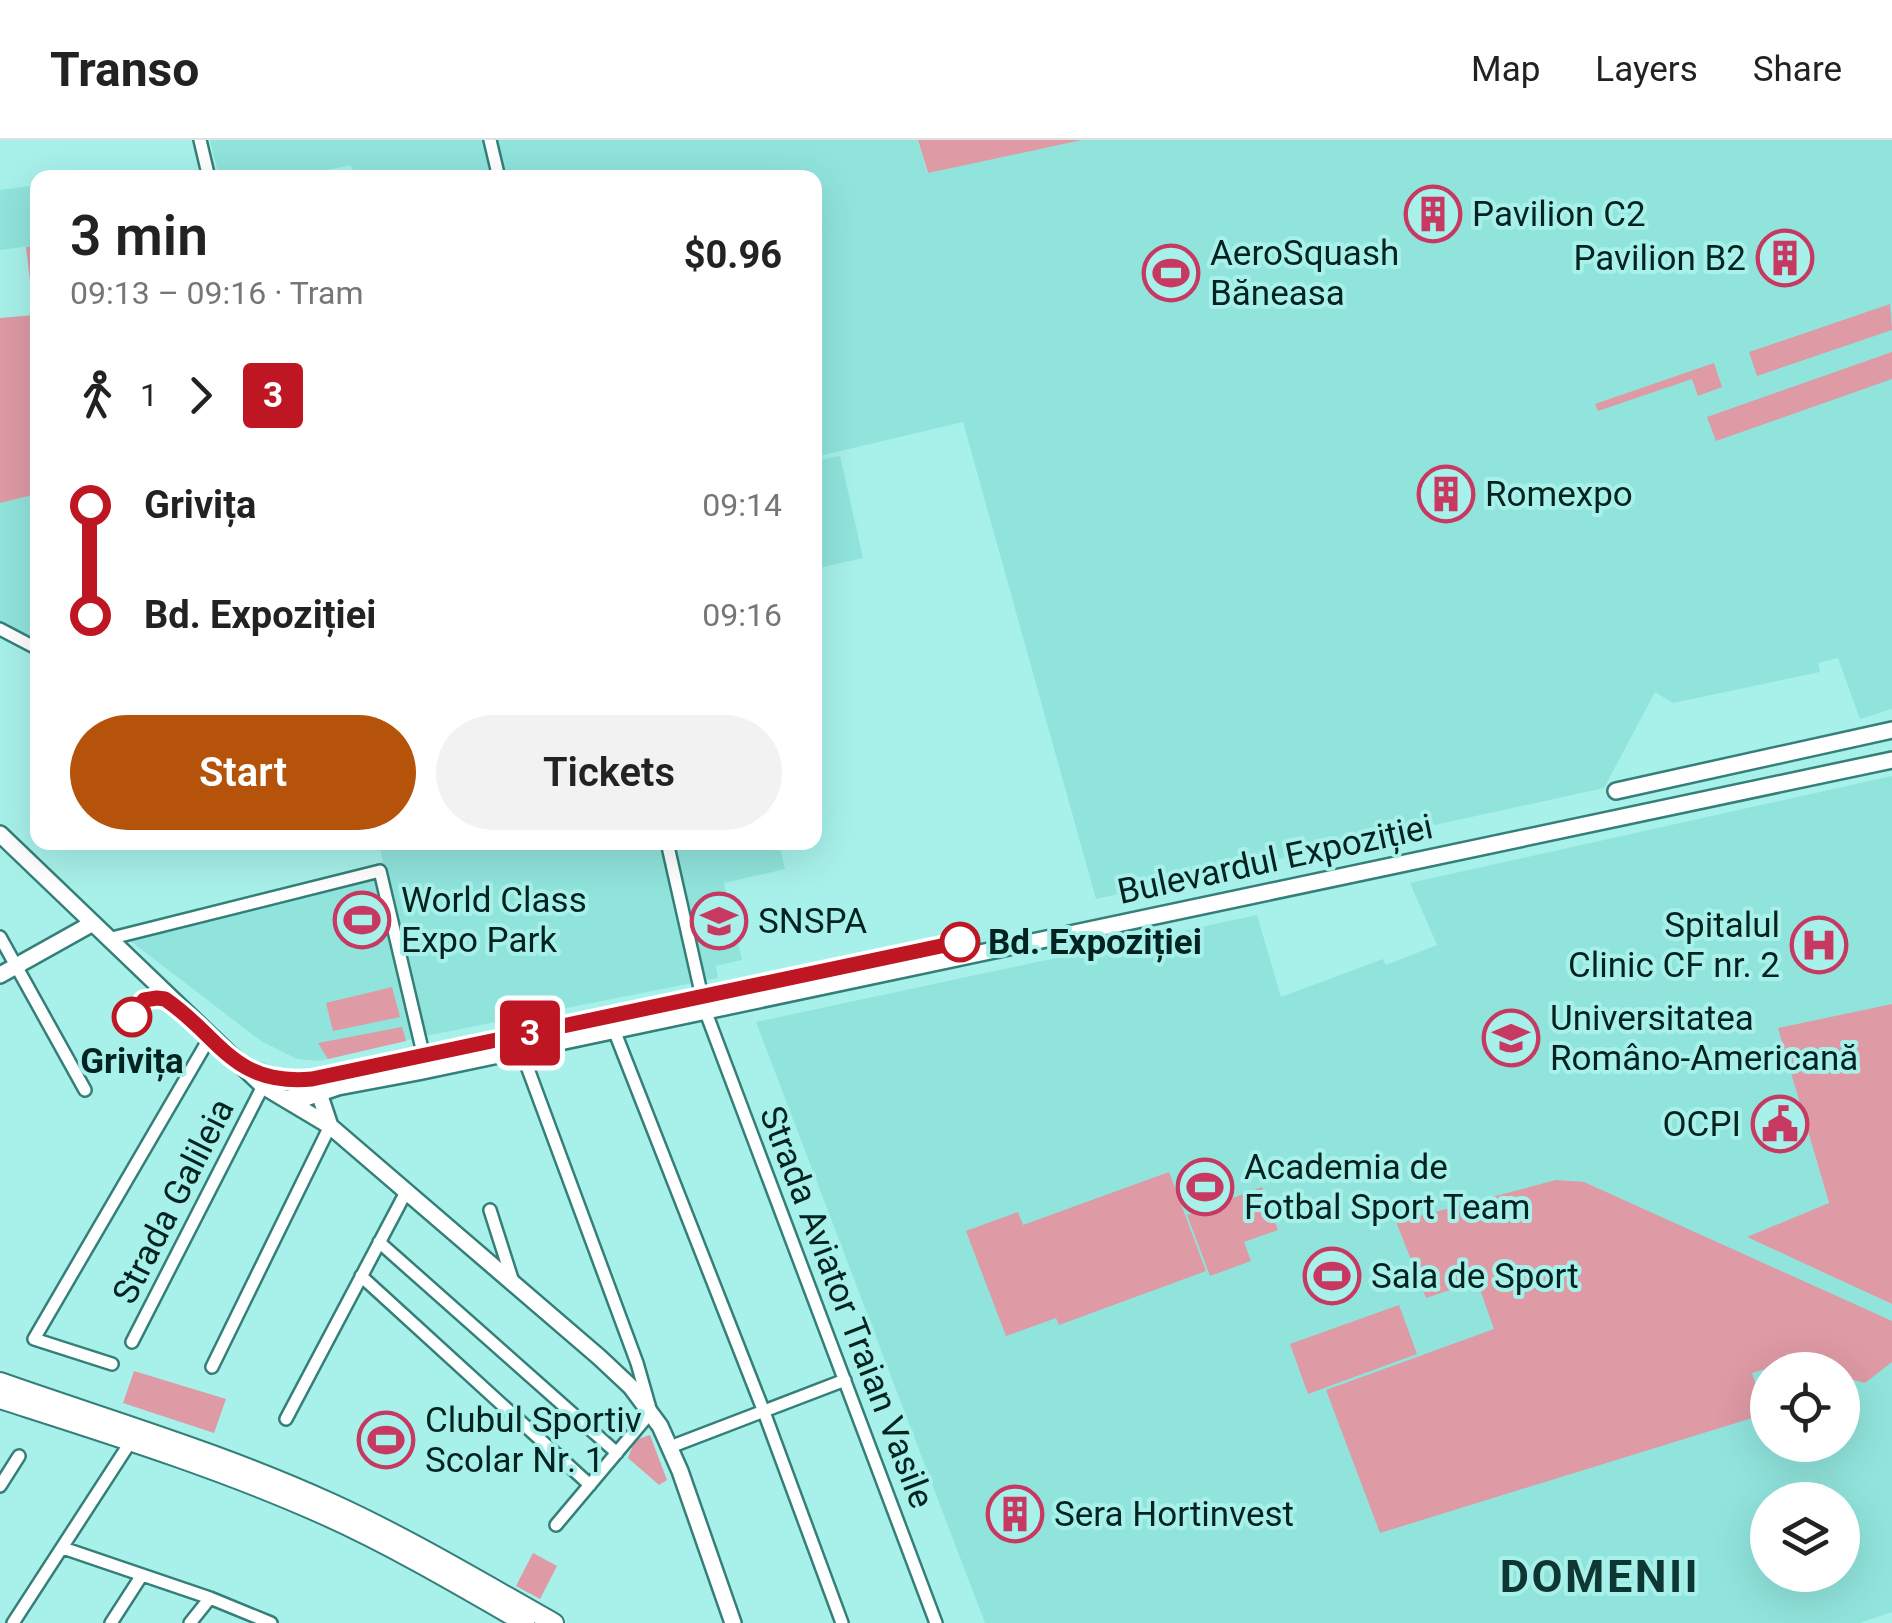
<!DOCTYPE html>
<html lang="en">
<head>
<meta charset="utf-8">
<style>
  :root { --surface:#fff; --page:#f2f2f2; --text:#222; --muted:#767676; --line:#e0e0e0; --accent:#b45309 }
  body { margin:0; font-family:Roboto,sans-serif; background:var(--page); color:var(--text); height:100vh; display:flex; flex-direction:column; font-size:38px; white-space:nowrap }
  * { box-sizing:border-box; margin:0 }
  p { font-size:32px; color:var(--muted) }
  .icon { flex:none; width:55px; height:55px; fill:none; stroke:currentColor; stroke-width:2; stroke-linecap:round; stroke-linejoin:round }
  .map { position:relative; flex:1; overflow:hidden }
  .sheet { position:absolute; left:30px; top:30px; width:792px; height:680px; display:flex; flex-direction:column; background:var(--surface); border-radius:20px; box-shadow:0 10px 40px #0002 }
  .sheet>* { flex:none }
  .badge { padding:0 20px; border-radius:8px; font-size:35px; line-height:65px }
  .tools { position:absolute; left:1750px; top:1212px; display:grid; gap:20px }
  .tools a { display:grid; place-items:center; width:110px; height:110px; border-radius:50%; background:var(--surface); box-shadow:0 10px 40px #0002; font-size:50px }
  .map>.badge { position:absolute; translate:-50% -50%; box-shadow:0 0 0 5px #fff }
  .legs { display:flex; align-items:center; gap:15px; height:110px; padding:0 40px; font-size:32px }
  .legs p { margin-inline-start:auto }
  .summary { display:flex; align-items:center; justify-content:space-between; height:170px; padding:0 40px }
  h1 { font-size:55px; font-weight:600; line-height:75px }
  .button { display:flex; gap:20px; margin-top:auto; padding:20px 40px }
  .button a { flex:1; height:115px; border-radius:60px; background:var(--accent); color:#fff; font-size:40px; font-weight:600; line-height:115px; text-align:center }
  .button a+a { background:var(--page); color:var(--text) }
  ul { padding:0 40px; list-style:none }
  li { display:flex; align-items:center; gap:35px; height:110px; font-size:38px }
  li i { display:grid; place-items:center; width:15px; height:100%; margin:0 12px; background:currentColor }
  li i::after { content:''; width:25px; height:25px; margin:-12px; border:8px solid; border-radius:50%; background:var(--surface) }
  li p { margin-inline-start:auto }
  li:first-child i { background:linear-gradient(#0000 50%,currentColor 0) }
  li:last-child i { background:linear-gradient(currentColor 50%,#0000 0) }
  header { display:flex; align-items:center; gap:60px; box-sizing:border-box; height:140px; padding:0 50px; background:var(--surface); border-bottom:2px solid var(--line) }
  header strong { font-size:48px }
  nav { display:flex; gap:55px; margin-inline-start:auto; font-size:35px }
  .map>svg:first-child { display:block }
</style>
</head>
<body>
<header>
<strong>Transo</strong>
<nav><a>Map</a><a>Layers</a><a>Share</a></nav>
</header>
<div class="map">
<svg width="1892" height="1483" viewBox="0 0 1892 1483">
  <rect width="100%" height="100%" fill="#a7f1ea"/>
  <path fill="#90e4dc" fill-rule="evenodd" d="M210,0h708l9,33 153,-33h812v569l-32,10 -22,-61 -20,5 2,9 -147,31 -18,-11 -51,96 -508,111 -133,-477 -148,35v-279h-460l-4,-13 -56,12h-76z
    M37,45v60l-37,5v-60z
    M840,316l23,102 -48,11v-108z
    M37,354v155l-37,-20v-126z
    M1892,636v228l-113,24 50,176 -81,33 144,67v308l-32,11h-875l-229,-601 501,-107 24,82 102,-38 3,6 51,-20 -27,-62zM1768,1230h74v75h-74zM1768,1360h74v75h-74z
    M379,703h400l6,26 -61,14 18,77 -26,6 2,12 -293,58 -105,25 -23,-2 -36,-18 -145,-111 267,-68z"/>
  <path fill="#de9aa5" d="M918,0h164l-154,33z
    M37,105v249l-37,9v-185l34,-3 -8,-68z
    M1890,164l2,26 -135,46 -8,-24z
    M1892,212v27l-176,62 -9,-24z
    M1714,223l8,24 -24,9 -6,-17 -94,32 -3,-7z
    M392,847l8,30 -67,14 -7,-28z
    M1892,864v300l-145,-67 82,-34 -51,-175z
    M402,887l4,14 -78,18 -10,-16z
    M1169,1032l37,99 -147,54 -3,-7 -50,18 -40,-105 52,-19 5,13z
    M1556,1040l28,2 308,139v41l-27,21 -11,-3 -11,4 -1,-14h-42l-4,-10 -44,13 13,41 -385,119 -54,-143 168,-61 -17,-48 -51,17 -31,-79 25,-3z
    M1262,1047l16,43 -34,12 7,19 -41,15 -23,-61z
    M1399,1165l18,49 -109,40 -18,-50z
    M134,1231l92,28 -12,34 -91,-30z
    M650,1295l17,45 -8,5 -31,-27 7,-18z
    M533,1413l24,13 -17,33 -24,-13z"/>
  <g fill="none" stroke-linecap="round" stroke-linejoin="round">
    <g stroke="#357f79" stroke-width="16">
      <path id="minor" d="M200,0l9,38
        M490,0l9,38
        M0,489l38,20
        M667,702l38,168 231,613
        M0,797l85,153
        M108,799l272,-68 47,199
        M614,890l150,382 78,211
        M521,910l116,313 14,49 -95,113
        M490,1070l23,72
        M379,1102l238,211
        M361,1136l229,209
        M132,1202l131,-256
        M112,1224l-78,-25 176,-302
        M212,1227l118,-241
        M286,1279l120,-227
        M670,1307l175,-67
        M0,1346l19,-30
        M63,1408l147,50 61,25
        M13,1483l120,-185
        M111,1483l31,-48
        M190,1483l20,-25"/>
    </g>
    <g stroke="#357f79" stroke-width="20">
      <path id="tertiary" d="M1616,651l276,-61
        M0,694l263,252 67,40 269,231 32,30 29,39 20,45 53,152
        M0,835l93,-52
        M247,928l72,25 11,33
        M285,958l18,1 35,-12 80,-15 1474,-312"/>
    </g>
    <g stroke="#357f79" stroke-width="22">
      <path id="primary" d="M0,1242c111,39 224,72 331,121 77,35 150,79 223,120
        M0,1259c109,35 219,69 324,116 69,31 135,70 201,108"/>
    </g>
    <use href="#minor" stroke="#fff" stroke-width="11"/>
    <use href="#tertiary" stroke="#fff" stroke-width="15"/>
    <use href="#primary" stroke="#fff" stroke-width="18"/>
  </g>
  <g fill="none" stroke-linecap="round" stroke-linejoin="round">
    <g stroke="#fff" stroke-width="22">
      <path id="line-1" d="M132,877l12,-17 13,-2 8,1c56,38 67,87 147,80l648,-137"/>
    </g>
    <use href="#line-1" stroke="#be1622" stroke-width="15"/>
  </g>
  <defs>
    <g id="building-ring" transform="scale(2.875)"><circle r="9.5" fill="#a7f1ea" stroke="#c83962" stroke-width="1.5"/><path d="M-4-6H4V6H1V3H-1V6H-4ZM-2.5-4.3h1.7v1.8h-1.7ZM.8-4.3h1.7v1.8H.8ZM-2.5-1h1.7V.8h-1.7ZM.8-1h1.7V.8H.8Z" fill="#c83962"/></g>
    <g id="stadium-ring" transform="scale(2.875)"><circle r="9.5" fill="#a7f1ea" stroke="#c83962" stroke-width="1.5"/><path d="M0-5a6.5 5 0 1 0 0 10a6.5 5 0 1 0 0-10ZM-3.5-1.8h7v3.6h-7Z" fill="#c83962"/></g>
    <g id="university-ring" transform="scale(2.875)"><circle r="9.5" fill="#a7f1ea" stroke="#c83962" stroke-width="1.5"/><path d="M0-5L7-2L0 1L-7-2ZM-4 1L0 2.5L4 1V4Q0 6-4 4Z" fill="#c83962"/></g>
    <g id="hospital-ring" transform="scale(2.875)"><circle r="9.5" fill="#a7f1ea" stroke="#c83962" stroke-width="1.5"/><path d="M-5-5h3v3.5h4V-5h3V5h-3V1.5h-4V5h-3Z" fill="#c83962"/></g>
    <g id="civic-ring" transform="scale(2.875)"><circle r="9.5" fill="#a7f1ea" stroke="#c83962" stroke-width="1.5"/><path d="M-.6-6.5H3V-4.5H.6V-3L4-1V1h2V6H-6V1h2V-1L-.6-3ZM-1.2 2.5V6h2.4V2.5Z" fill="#c83962"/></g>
  </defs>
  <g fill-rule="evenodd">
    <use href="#building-ring" x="1433" y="74"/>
    <use href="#building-ring" x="1785" y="118"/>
    <use href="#stadium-ring" x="1171" y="133"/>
    <use href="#building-ring" x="1446" y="354"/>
    <use href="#stadium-ring" x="362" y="780"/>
    <use href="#university-ring" x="719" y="781"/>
    <use href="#hospital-ring" x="1819" y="805"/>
    <use href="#university-ring" x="1511" y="898"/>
    <use href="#civic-ring" x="1780" y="984"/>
    <use href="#stadium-ring" x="1205" y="1047"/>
    <use href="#stadium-ring" x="1332" y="1136"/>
    <use href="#stadium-ring" x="386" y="1300"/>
    <use href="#building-ring" x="1015" y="1374"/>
  </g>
  <g fill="#fff" stroke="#be1622" stroke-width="5">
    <circle cx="960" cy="802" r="18"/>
    <circle cx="132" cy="877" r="18"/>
  </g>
  <g text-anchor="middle" stroke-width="8" stroke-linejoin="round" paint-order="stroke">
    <g font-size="35" fill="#032320" stroke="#a7f1ea" text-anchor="start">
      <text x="1472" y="86">Pavilion C2</text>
      <text x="1210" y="125">AeroSquash<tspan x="1210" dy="40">Băneasa</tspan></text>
      <text x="1746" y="130" text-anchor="end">Pavilion B2</text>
      <text x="1485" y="366">Romexpo</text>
      <text x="401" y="772">World Class<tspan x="401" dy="40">Expo Park</tspan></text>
      <text x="758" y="793">SNSPA</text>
      <text x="1780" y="797" text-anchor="end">Spitalul<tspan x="1780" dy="40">Clinic CF nr. 2</tspan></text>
      <text x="1550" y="890">Universitatea<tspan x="1550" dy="40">Româno-Americană</tspan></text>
      <text x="1741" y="996" text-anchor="end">OCPI</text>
      <text x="1244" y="1039">Academia de<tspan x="1244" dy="40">Fotbal Sport Team</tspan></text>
      <text x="1371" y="1148">Sala de Sport</text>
      <text x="425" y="1292">Clubul Sportiv<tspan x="425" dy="40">Scolar Nr. 1</tspan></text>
      <text x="1054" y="1386">Sera Hortinvest</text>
    </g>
    <g font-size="35" fill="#032320" stroke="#a7f1ea">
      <text transform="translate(1275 719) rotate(-12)" y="12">Bulevardul Expoziției</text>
      <text transform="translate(173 1061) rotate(-63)" y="12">Strada Galileia</text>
      <text transform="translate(847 1167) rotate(69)" y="12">Strada Aviator Traian Vasile</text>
    </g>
    <g font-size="35" font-weight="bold" fill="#032320" stroke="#a7f1ea" text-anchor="start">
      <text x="988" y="814">Bd. Expoziției</text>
      <text x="132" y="933" text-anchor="middle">Grivița</text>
    </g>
    <g font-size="45" font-weight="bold" letter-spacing="2.5" fill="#0e3633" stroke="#a7f1ea">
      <text x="1600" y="1452">DOMENII</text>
    </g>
  </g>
</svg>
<div class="tools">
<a><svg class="icon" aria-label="locate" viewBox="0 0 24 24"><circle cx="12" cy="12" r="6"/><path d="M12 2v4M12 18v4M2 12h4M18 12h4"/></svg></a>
<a><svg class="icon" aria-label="layers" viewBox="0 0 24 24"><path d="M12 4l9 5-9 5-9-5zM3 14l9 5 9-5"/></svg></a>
</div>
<b class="badge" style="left:530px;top:893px;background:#be1622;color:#fff">3</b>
<section class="sheet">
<div class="summary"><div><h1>3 min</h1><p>09:13 – 09:16 · Tram</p></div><b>$0.96</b></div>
<div class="legs"><svg class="icon" aria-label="walk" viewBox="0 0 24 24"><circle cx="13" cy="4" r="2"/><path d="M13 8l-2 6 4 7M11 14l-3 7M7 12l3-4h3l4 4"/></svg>1<svg class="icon" aria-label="forward" viewBox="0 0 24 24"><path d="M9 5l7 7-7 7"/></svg><b class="badge" style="background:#be1622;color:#fff">3</b></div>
<ul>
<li><i style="color:#be1622"></i><b>Grivița</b><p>09:14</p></li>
<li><i style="color:#be1622"></i><b>Bd. Expoziției</b><p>09:16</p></li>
</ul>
<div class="button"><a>Start</a><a>Tickets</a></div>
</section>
</div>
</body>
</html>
